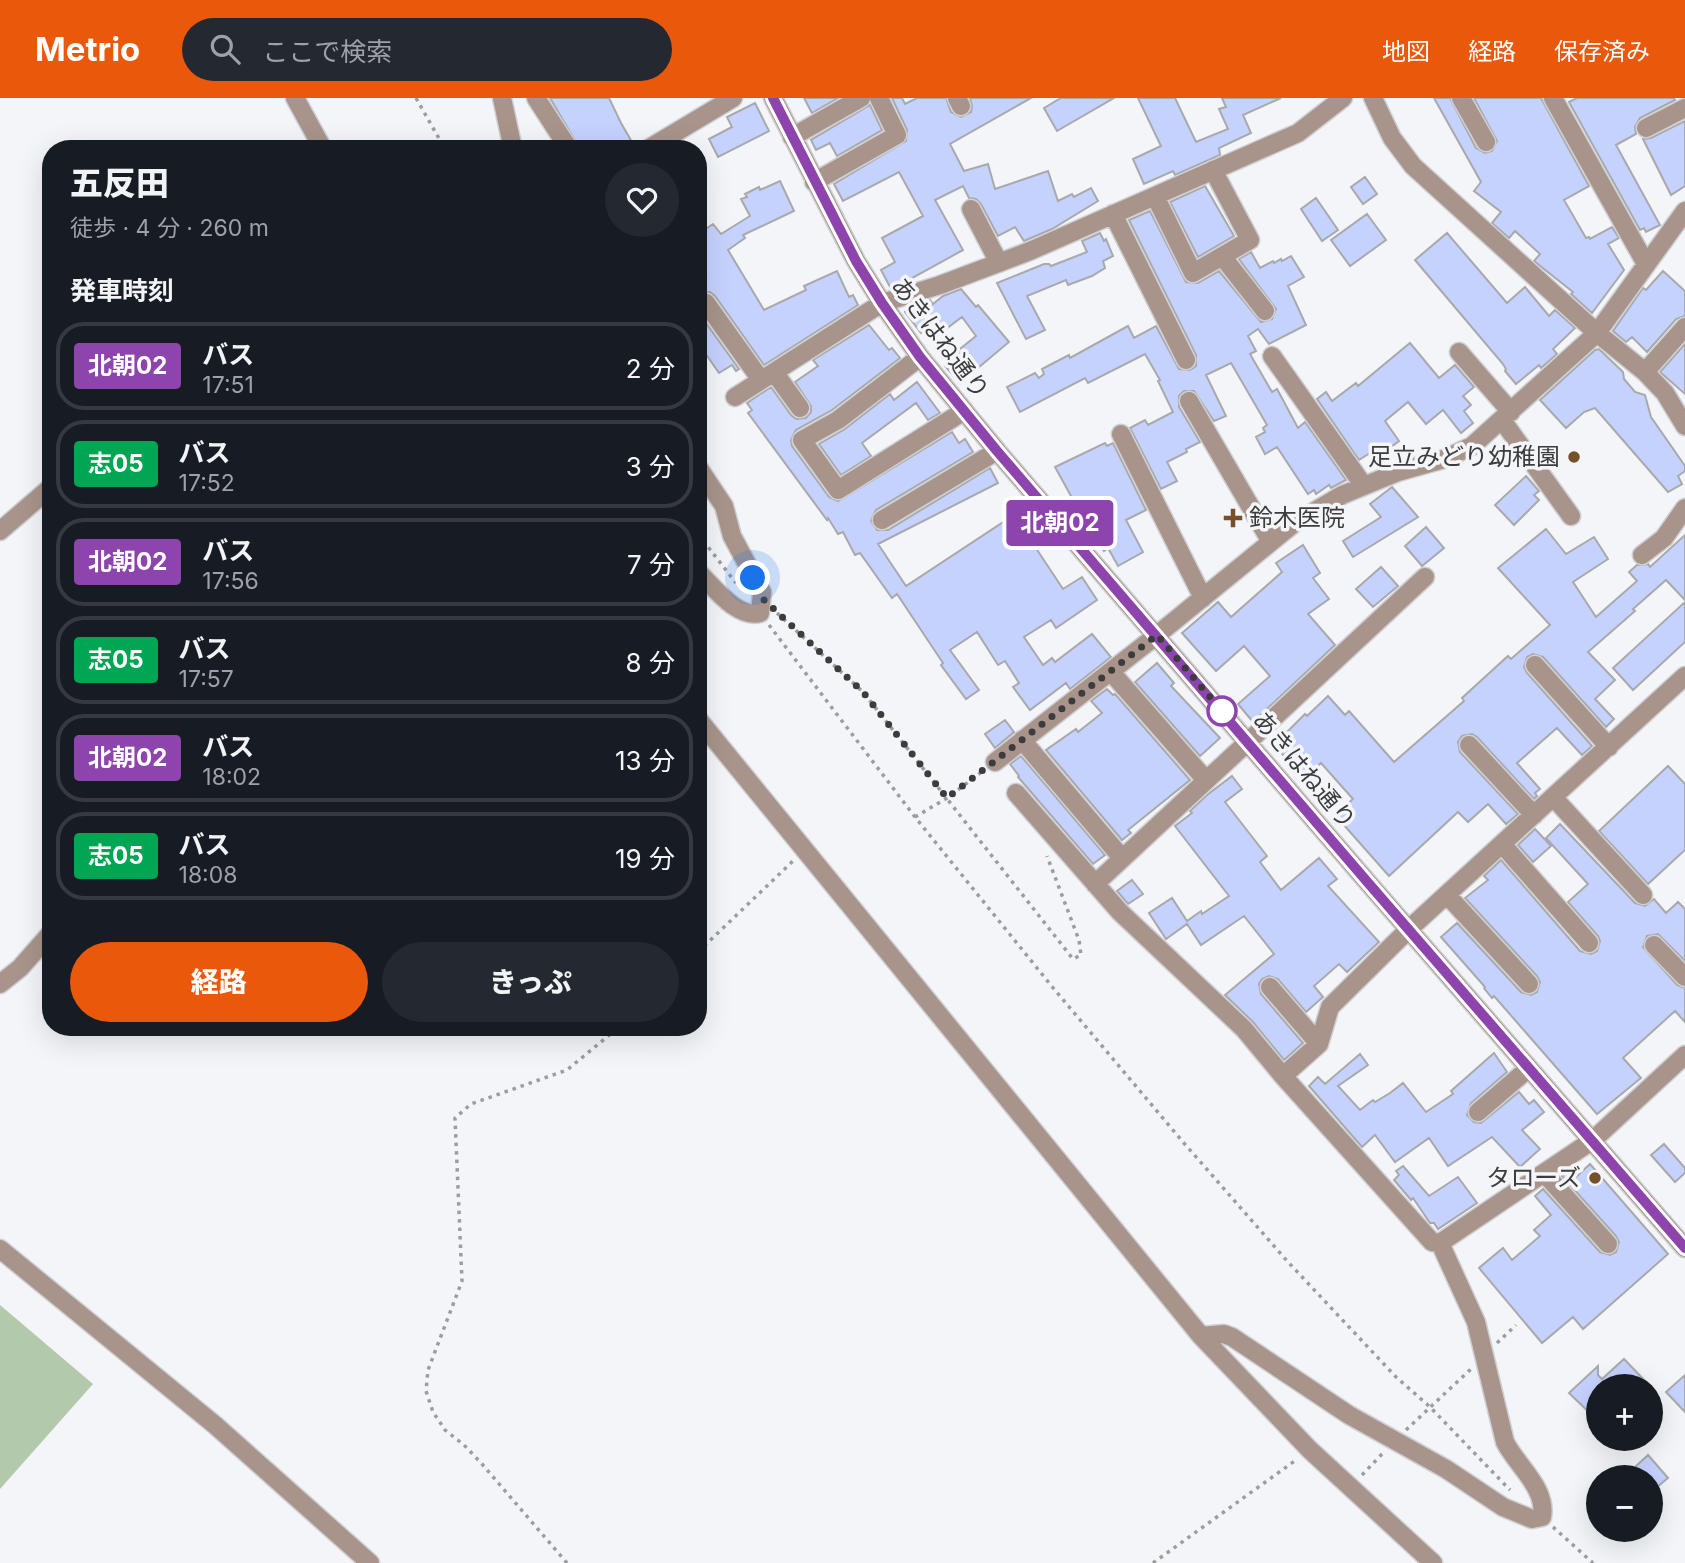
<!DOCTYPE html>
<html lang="ja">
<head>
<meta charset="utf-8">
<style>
  :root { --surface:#171b24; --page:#242831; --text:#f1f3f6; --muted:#9ea1a6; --line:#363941; --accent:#ea580c }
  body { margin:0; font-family:Inter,"Noto Sans JP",sans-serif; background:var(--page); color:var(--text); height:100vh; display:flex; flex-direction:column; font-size:26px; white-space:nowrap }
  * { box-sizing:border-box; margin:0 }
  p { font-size:23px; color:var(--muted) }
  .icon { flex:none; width:38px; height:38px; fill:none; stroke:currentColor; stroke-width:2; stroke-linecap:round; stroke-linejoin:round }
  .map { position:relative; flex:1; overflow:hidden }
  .details { position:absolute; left:42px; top:42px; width:665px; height:896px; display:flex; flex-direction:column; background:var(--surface); border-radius:28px; box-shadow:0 7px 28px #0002 }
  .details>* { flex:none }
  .badge { padding:0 14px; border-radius:5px; font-size:24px; line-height:46px }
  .fabs { position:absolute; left:1586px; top:1276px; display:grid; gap:14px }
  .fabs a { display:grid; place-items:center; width:77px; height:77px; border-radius:50%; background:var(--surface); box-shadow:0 7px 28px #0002; font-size:35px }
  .you { position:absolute; width:35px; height:35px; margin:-18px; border:5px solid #fff; border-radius:50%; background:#1a73e8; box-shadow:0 0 0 10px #1a73e833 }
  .map>.badge { position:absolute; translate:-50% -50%; box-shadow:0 0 0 4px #fff }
  h2 { padding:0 28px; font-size:26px; line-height:63px }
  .round { display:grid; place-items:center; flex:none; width:74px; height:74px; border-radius:37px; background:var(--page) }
  .overview { display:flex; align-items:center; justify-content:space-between; height:119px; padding:0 28px }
  h1 { font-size:33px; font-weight:800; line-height:52px }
  .action { display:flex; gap:14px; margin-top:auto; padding:14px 28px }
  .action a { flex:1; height:80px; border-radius:42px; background:var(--accent); color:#fff; font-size:28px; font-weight:800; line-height:80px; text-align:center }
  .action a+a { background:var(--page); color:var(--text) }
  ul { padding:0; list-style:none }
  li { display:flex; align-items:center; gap:21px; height:88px; margin:0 14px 10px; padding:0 14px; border:4px solid var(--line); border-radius:28px }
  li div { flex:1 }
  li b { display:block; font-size:26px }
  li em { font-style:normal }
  li .badge { min-width:77px; font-weight:700; text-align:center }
  header { display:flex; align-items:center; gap:42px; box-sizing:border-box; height:98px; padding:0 35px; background:var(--accent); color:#fff }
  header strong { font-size:33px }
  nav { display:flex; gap:38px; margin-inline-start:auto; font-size:24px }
  .search { width:490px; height:63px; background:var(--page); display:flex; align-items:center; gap:18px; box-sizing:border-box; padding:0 24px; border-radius:38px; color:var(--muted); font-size:26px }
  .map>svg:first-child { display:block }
</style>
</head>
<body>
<header>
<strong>Metrio</strong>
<div class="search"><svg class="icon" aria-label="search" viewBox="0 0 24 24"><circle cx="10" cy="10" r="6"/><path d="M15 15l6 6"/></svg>ここで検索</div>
<nav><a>地図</a><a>経路</a><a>保存済み</a></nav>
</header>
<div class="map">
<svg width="1685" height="1465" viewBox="0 0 1685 1465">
  <rect width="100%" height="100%" fill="#f4f5f8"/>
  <path fill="#b3c9ab" d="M0,1207l93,79 -93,105z"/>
  <path fill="#c6d2fe" stroke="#a8a9ac" stroke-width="2" d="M550,0h59l12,25 15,26h-56z
    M804,0h34l-26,15z
    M892,0h10l3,6 12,-6h29l5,14 10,5 10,-5 1,-6 -2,-8h61l-81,46 14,27 24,-7 7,25 53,-18 10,30 14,-7 2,3 17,-9 7,13 -46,28 -28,12 -9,-14 -17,9 -17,-32 -5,-5 -7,-1 -6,-12 -28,14 28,50 -67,37 -2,-2 -4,2 -9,-17 14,-8 -13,-24 41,-22 -24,-44 -56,29 -9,-17 72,-43 1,-11z
    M1061,0h53l-57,33 -13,-23z
    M1138,0h37l21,44 32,-13 -9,-20 7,-2 -4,-9h59l-38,17 8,18 -32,15 1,7 -45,20 -2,-4 -29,13 -11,-25 28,-13z
    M1434,0h16l26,50 9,5 7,-2 5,-10 -23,-43h67l48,88 -25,14 22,38 3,-1 1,2 22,-12 7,11 -11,6 16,26 -32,43 -21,-19 2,-2 -39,-31 6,-7 -25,-23 -6,7 -17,-15 9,-11 -27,-21 7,-9z
    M1577,0h97l1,2 -35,18 -5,9 1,7 -20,11 44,80 -14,7 -2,-4 -4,2 -71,-128z
    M755,5l14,28 -51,26 -9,-18 23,-12 -5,-10z
    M870,7l12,25 -45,26 -7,-13 -14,7 -5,-10z
    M1685,23v65l-14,9 -28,-56 8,-1z
    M1365,79l12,17 -14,10 -12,-17z
    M780,83l14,30 -51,24 2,3 -17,12 36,60 42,-20 -2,-4 33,-15 12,26 4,-2 5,10 -94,60 -49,-69 -5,-4 -10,1 -2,-2v-8l8,-6 -8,-10v-33l15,-10 8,10 29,-18 -9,-17 6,-2 -2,-3 14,-7 1,3z
    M1205,88l29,50 -36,21 -28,-55z
    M1316,100l22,32 -16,11 -21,-32z
    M1150,113l36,71 12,1 21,-12 42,51 11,-3 4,-10 -37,-50 12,-7 9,16 13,-7 1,2 7,-4 1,2 9,-5 13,21 -16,9 18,39 -37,19 -11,-15 -10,7 8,15 -6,3 22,38 5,-3 21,39 7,-6 41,58 -15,8 -2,-3 -13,9 -2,-4 -6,4 -31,-47 -12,7 -9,-17 9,-5 -2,-4 4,-3 -36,-62 -25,12 20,41 -12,5 -20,-30h-10l-5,5v11l21,35 -14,7 1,3 -20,10 10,19 -16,8 -31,-61 15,-8 3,5 25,-13 -15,-31 2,-1 -15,-26 -57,29 -3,-5 -65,34 -13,-25 28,-14 4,5 5,-4 -2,-5 27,-14 1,3 58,-32 6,12 22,-12 23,43 11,1 6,-4v-11l-67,-135z
    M1367,116l19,26 -36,26 -19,-26z
    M1100,135l4,8 2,-2 7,17 -10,5 2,7 -13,8 -24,9 -2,-5 -39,16 18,34 -19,9 -29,-56 47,-19h5l2,2 36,-14 -5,-11z
    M1447,135l60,70 18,-16 24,29 6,-6 20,18 -22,21 4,5 -16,14 -2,-3 -23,19 -11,-13 1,-2 -3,-5 -88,-104z
    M1663,173l22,20v25l-9,3 -29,33 -15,-15 -6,5 -13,-11 30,-43 3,2z
    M961,191l15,18 2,-2 31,37 -49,41 -15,-17 7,-6 -2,-3 26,-21 -14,-19 -28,21 -8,-10 -5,5 -16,-21 9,-7 16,-5 3,4 10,-8z
    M698,214l41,57 -3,2 -4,-6 -13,8 -21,-30z
    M869,227l20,25 3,-2 8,10 -68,52 -36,20 -5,10 1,6 37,51 9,4 114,-69 7,11 6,-4 8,13 -97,58 -5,11 6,9h11l102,-62 8,15 -120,61 28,42 108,-71 49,74 19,-12 15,23 -41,28 -5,-8 -27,17 19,28 9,-7 3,4 37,-28 19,23 -41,32 -4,-6 -36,27 -17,-23 6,-4 -14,-22 -7,4 -21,-33 -27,18 29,40 -13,9 -25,-34 2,-2 -46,-69 -5,4 -32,-45 -5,2 -12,-23 -5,2 -10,-16 -1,2 -79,-107 4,-3 -5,-7 24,-16 20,28 5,4 10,-1 5,-6v-6l-16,-24 23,-16 -5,-6z
    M1410,245l29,35 16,-13 19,22 -11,9 8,9 -7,6 9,12 -12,10 -18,-23 -17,14 -18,-22 -23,19 14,20 -21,16 -5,-6 -14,9 -42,-61 9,-7 6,9 24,-18 2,3z
    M1685,246v50l-25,-22z
    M1599,251l24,23 1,7 11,13 10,3 6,22 34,49v5l-7,5 4,8 -14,8 -73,-84 -11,4 -18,16 -26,-28 55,-50z
    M917,284l23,31 -12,7 -12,-17 -54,40 9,13 -30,19 -22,-31 26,-15 45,-35 4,6z
    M1105,345l2,3 6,-3 33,67 -20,10 17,32 -25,14 -10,-18 -4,3 -11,-15 -38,-69z
    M1526,378l13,15 -5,4 5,5 -25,25 -19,-20z
    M1392,389l26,30 -65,40 -10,-16 38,-24 -11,-13z
    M1426,429l18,21 -22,18 -17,-20z
    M1546,431l20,25 28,-17 14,22 -35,23 23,35 41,-36 -8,-9 8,-7 11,-1 2,3 35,-32v65l-19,-20 -33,29 2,2 -47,41 27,28 -20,19 19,20 -8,8 -63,-70 -10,-3 -6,3 -3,10 3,6 65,73 -10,9 -25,-27 -40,35 23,26 -5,4 2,3 -3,3 -57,-62 -5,-3 -10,2 -4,6 2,10 58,62 -12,10 -18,-20 -20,18 -10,-10 -69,64 -54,-61 18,-16 -32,-36 -17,15 -30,-33 31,-31 2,2 21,-20 17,19 4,-4 45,51 70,-61 -2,-3 46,-42 3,3 39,-34 -52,-57z
    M1303,447l17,28 -7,5 16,21 -21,15 27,31 -82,77 -15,-18 32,-28 -26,-30 -28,25 -34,-38 36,-31 13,15 51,-45 -6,-9z
    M1381,469l17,19 -25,21 -17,-18z
    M1685,504v40l-52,48 -20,-22z
    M1157,565l17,20 -3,3 49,52 -20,18 -65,-74z
    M1107,591l6,6 2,-1 75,86 -62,50 3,3 -9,7 -76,-90 30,-21 2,3 24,-19 -11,-12z
    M1005,622l9,12 -19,16 -10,-14z
    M1021,658l84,99 -12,9 -75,-87 1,-1 -9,-12z
    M1668,668l17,18v66l-37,34 -49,-53z
    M1232,678l10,13 -17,13 42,54 -7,6 21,28 38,-32 18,21 -9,7 51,56 -32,30 -8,-8 -25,22 9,11 -17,15 -28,-33 -9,-3 -7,3 -3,5 2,10 42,49 -19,17 -31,-38 -28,-27 49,-41 -30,-38 -43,29 -14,-21 -21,15 -17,-26 23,-15 15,23 14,-10 1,3 27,-18 -54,-70 17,-13 -2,-2 17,-16z
    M1560,726l75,79 10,3 9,-7 12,14 12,-11 7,7v52l-27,-27 -11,2 -4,11 34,38 8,3v34l-10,-11 -52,47 18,20 -44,36 -103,-118 -2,2 -8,-10 1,-1 -44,-50 16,-14 64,69 10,3 6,-3 3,-10 -3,-6 -72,-78 23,-18 -4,-4 17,-16 79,91 11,3 6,-3 3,-10 -2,-5 -30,-34 20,-18 -42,-46z
    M1535,731l16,17 -18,16 -15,-17z
    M1132,782l11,14 -15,10 -11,-13z
    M1494,955l13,19 -36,31 -4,12 7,7 7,1 38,-31 10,12 5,-4 10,12 -22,18 18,19 -20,18 -28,-30 -44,29 -19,-28 -34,24 -20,-27 -13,12 -53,-61 9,-9 7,7 35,-30 8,11 -30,21 22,24 13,-10 2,2 15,-9 13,-10 23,29 27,-18 -2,-3z
    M1664,1046l21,24v5l-10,9 -24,-27z
    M1590,1066l78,90 -85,75 -10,-12 -31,26 -63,-75 24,-20 9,12 28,-24 -6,-6 17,-15 -16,-19 8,-7 57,63 10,3 6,-3 3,-10 -3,-6 -54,-60 8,-7 6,8z
    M1403,1068l26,30 29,-19 19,26 -39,26 -4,-6h-4l-17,-25 -2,2 -17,-20 5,-5 -3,-4z
    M1624,1261l26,27h-52v35l-29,-28 29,-27v9l4,4z
    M1685,1277v37l-19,-20z
    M1648,1357l20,23 -13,11 -5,-5v-7h-6l-9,-10z"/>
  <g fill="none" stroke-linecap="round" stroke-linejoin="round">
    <g stroke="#cfd0d3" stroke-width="21">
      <path id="minor" d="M295,0l28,51
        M502,0l11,51
        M536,0l33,51
        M773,0l83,163 26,42 38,54 77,94 373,434 315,363
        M957,0l4,8
        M1373,0l19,40 21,28 184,167 48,39 20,21 20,33
        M1461,0l25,44
        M1553,0l93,166
        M1646,30l39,-20
        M792,39l69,-39
        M648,51l85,-51
        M814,84l83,-47 -18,-37
        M1155,98l38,77 57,-33 -37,-70
        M971,111l28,54
        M1113,116l73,146
        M1222,158l43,55
        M706,205l55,77
        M1459,254l52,60
        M1272,258l92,130
        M920,259l-82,63 -36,20 36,50 126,-79
        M774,274l26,36
        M1645,274l40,-45
        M735,299l147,-94 58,-18 90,-34 268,-118 45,-35
        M1189,303l82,141
        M1502,322l69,96
        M1121,336l82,164
        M698,369l26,39 8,30 30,56 -2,21c-23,6 -46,-26 -62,-41
        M882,422l115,-69
        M0,433l51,-44
        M1642,457l22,-17 21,-30
        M1535,567l74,82
        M1111,574l94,107
        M698,621l503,617 109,114 123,113
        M1022,642l100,118
        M1469,647l65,70
        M995,664l162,-127 136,-111 49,-29 56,-23 46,-13 28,-13 125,-113 88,-122
        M1016,695l104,119 124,117 39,47 149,166 8,1 36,79 29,120c12,24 42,46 37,75l-10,2 -29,-12 -57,-38 -97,-54 -117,-78 -8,-3 -23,2
        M1553,699l90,98
        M1502,746l87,99
        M1095,786l330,-307
        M1447,797l82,89
        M1654,847l31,32
        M0,886l20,-16 31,-35
        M1270,889l49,57
        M1283,978l36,-32 11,-37 79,-78 276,-253
        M1478,1014l51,-44
        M1544,1075l64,71
        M1440,1145l153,-103 92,-85
        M0,1151l215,176 155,138"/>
    </g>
    <path stroke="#9d9da0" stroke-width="3.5" stroke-dasharray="3.5 5" stroke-linecap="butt" d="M416,0l29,51
      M698,436l38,49
      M777,515l86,79 210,267 8,-4 -2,-15 -32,-84
      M769,527l146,192 139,172 129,153 105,120 108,115 34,30 80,83
      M915,719l32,-19 36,-27
      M698,854l95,-91
      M1497,1245l19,-18
      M1406,1332l66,-62
      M1362,1377l21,-22
      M1553,1429l40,36
      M567,1465l-85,-99 -18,-19 -19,-15 -12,-18 -7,-21 2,-21 34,-89 -7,-163 16,-14 96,-34 52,-43
      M1153,1465l143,-103"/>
    <use href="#minor" stroke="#a8948a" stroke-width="18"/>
  </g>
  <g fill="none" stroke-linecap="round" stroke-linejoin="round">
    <g stroke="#fff" stroke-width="16">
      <path id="line" d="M773,0l83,163 26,42 38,54 77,94 373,434 315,363"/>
    </g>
    <use href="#line" stroke="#8e44ad" stroke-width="10"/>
    <path stroke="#3c3c3e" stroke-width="7" stroke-dasharray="0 12.6" d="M753,480l9,14 1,7 100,93 84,106 210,-163 65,76"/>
  </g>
  <g fill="#76502c" stroke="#f4f5f8" stroke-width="2.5">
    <circle cx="1574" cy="359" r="7"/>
    <path d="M1229.5 409.5h7v7h7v7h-7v7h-7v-7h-7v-7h7z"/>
    <circle cx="1595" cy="1080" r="7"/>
  </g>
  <circle fill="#fff" stroke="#8e44ad" stroke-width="3.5" cx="1222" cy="613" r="14"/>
  <g text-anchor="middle" stroke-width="7" stroke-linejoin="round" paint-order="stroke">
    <g font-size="24" fill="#3c3c3e" stroke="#f4f5f8">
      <text transform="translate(940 240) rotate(53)" y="8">あきはね通り</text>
      <text transform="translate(1304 672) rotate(50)" y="8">あきはね通り</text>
    </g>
    <g font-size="24" fill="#3c3c3e" stroke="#f4f5f8" text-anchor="end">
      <text x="1560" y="367">足立みどり幼稚園</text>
      <text x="1249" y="428" text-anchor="start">鈴木医院</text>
      <text x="1581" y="1088">タローズ</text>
    </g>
  </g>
</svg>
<div class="fabs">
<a>+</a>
<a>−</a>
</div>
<div class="you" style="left:753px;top:480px"></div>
<b class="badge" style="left:1060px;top:425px;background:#8e44ad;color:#fff">北朝02</b>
<section class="details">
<div class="overview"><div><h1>五反田</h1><p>徒歩 · 4 分 · 260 m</p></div><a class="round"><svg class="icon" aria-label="heart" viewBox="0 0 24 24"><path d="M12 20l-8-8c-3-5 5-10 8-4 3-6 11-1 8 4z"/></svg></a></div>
<h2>発車時刻</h2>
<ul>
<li><span class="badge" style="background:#8e44ad;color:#fff">北朝02</span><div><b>バス</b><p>17:51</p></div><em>2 分</em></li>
<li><span class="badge" style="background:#00a651;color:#fff">志05</span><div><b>バス</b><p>17:52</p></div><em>3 分</em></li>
<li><span class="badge" style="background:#8e44ad;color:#fff">北朝02</span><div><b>バス</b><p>17:56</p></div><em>7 分</em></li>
<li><span class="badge" style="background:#00a651;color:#fff">志05</span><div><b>バス</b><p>17:57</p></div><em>8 分</em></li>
<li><span class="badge" style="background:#8e44ad;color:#fff">北朝02</span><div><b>バス</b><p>18:02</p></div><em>13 分</em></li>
<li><span class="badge" style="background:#00a651;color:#fff">志05</span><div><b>バス</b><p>18:08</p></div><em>19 分</em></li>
</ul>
<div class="action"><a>経路</a><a>きっぷ</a></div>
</section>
</div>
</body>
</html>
